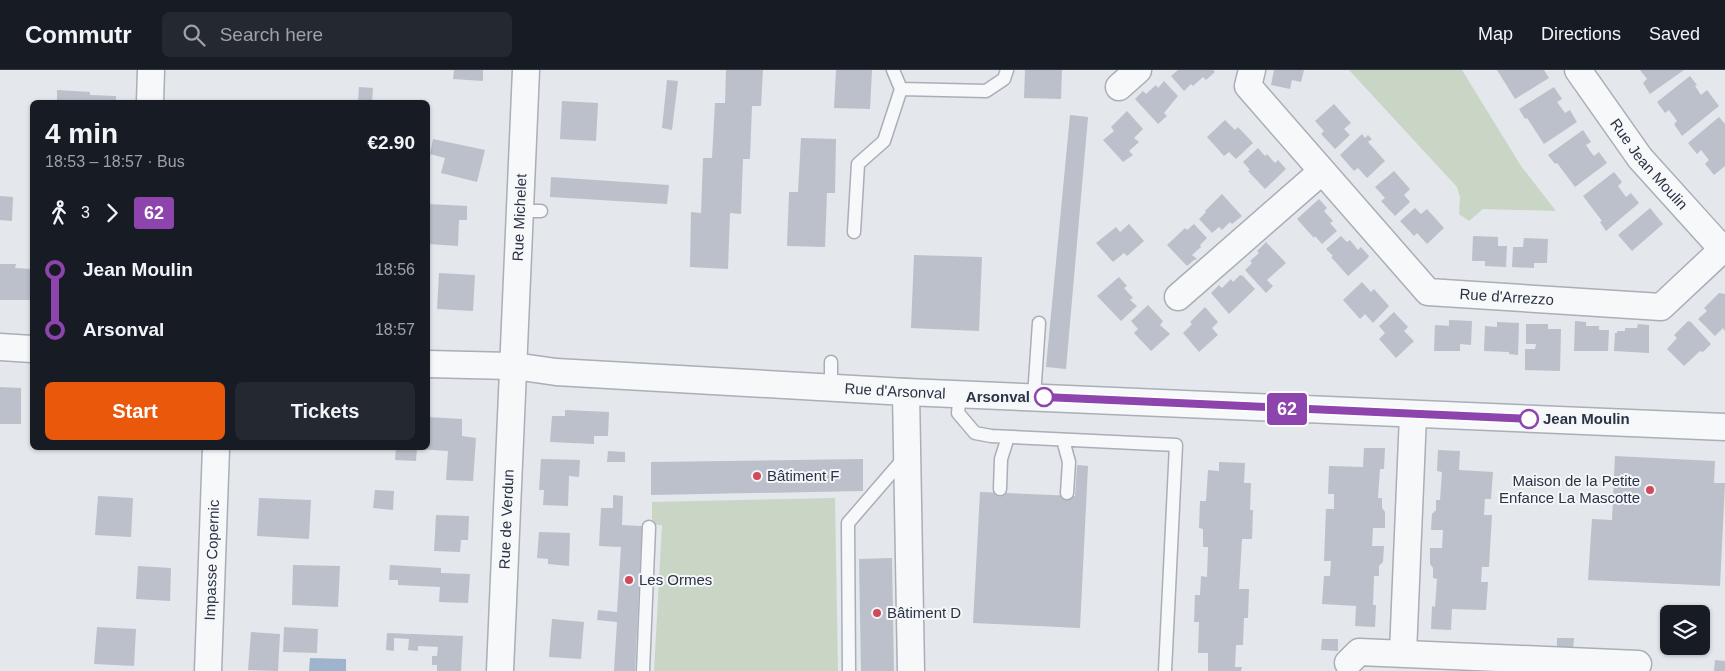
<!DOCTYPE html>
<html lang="en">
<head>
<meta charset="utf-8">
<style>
  :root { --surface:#171b24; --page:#242831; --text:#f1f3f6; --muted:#9ea1a6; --line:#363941; --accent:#ea580c }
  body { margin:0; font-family:Helvetica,sans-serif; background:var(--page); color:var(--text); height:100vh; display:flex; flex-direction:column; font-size:19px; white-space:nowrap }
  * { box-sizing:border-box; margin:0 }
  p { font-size:16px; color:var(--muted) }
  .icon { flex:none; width:28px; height:28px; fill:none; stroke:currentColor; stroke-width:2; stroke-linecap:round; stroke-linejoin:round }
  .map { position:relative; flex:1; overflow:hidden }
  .side { position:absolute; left:30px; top:30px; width:400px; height:350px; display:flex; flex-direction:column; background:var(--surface); border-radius:8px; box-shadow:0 1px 4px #0004 }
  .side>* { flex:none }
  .badge { padding:0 10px; border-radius:4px; font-size:18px; line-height:32px }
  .fabs { position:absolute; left:1660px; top:535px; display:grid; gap:10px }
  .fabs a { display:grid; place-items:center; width:50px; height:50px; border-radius:8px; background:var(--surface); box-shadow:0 1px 4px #0004; font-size:25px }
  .map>.badge { position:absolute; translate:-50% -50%; box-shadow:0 0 0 2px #fff }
  .legs { display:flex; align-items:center; gap:8px; height:55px; padding:0 15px; font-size:16px }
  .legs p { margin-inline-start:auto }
  .head { display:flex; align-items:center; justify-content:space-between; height:85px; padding:0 15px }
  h1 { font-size:28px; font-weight:700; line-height:38px }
  .cta { display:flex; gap:10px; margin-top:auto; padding:10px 15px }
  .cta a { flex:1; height:58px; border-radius:8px; background:var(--accent); color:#fff; font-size:20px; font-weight:700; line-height:58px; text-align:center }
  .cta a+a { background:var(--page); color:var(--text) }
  ul { padding:0 15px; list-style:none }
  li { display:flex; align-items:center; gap:18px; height:60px; font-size:19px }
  li i { display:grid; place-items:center; width:8px; height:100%; margin:0 6px; background:currentColor }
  li i::after { content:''; width:12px; height:12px; margin:-6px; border:4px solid; border-radius:50%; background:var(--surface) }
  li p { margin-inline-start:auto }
  li:first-child i { background:linear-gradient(#0000 50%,currentColor 0) }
  li:last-child i { background:linear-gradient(currentColor 50%,#0000 0) }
  header { display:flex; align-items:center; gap:30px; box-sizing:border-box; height:70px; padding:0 25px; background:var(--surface); border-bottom:1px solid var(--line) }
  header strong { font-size:24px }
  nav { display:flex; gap:28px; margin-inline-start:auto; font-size:18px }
  .search { width:350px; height:45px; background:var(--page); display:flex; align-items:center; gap:12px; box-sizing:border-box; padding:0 18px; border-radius:8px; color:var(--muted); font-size:19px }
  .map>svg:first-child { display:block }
</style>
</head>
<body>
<header>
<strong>Commutr</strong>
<div class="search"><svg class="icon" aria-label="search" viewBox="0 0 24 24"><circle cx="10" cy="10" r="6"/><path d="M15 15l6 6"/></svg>Search here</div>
<nav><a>Map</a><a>Directions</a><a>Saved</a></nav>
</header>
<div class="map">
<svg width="1725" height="601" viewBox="0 0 1725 601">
  <rect width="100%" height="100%" fill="#e4e7ec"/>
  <path fill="#c9d6c5" d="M1349,0h113l59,96 35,45 -73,-2 -14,12 -10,-7 1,-17 -3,-10z
    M835,428l3,173h-184l8,-146h-10v-23z"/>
  <path fill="#9fb4cc" d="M310,588l36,1v12h-37z"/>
  <path fill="#bbc0ca" d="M454,0h29v11l-30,-2z
    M726,0h37l-2,36h-9l-2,53h-7l-2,55 -11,-1 -2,56 -38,-2 1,-55 10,1 2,-55h9l3,-55h10z
    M836,0h36l-2,39 -36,-1z
    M1025,0h37l-1,29 -37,-1z
    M1178,0h35l2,2 -9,8 -3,-3 -10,9 -2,-2 -7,7 -13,-15z
    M1274,0h30l-3,12 -9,-2 -2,9 -19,-4z
    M1497,0h47l5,8 -34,21z
    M1640,0h44l-34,24 -7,-11 4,-4z
    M1690,6l7,9 -2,1 6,9 6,-5 12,16 -37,30 -8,-12 3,-3 -8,-11 -4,3 -8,-11z
    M667,10l11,1 -6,49 -10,-2z
    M1164,11l14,15 -14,17 3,3 -9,8 -23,-25 8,-8 3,3 10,-9 2,3z
    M359,17l14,1 -1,14h-14z
    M1554,17l8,12 -5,3 8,11 5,-3 7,12 -33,22 -17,-26 -2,1 -6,-10z
    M57,20l33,2v3l26,1v6h-59z
    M562,31l36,2 -2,38 -36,-2z
    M1334,34l17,19 -7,6 6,6 -15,14 -14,-15 3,-3 -9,-10z
    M1127,41l16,18 -9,9 5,4 -10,9 4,4 -10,7 -20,-22 11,-9 -3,-4z
    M1070,45l18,2 -22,252 -20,-2z
    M1719,47l6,7v42l-11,9 -9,-11 4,-4 -8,-10 -4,4 -9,-11z
    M1225,50l10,10 3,-3 15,16 -17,16 -7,-7 -5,4 -17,-19z
    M1583,60l8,12 -5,3 4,6 4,5 5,-4 8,11 -32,24 -18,-24 -2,1 -7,-9z
    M1362,64l3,4 3,-3 4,4 -4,3 17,19 -18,17 -9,-10 -4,3 -14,-16z
    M801,68l35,1 -1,54h-8l-2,54 -38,-1 2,-54h9z
    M433,69l52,11 -8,32 -36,-9 4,-15 -15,-4z
    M1258,78l7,8 2,-2 8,9 3,-3 8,9 -21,20 -17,-18 2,-1 -7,-8z
    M1394,101l16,18 -6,6 6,7 -15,14 -14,-15 4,-3 -10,-11z
    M1614,102l8,10 -4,4 8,11 5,-4 8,10 -33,28 -6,-9 2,-1 -19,-25z
    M551,107l118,8 -2,19 -117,-7z
    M1222,124l20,22 -10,8 -2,-2 -8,8 -3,-3 -7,6 -13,-14 7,-7 -1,-1z
    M0,126l13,1 -1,24 -12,-1z
    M1319,129l8,9 -3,3 9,10 -3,2 7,8 -15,13 -7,-8 -1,2 -17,-19z
    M428,134l39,2v14h-8l-1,26 -30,-2z
    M1415,138l6,6 6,-5 17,19 -17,16 -10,-11 -3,3 -14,-15z
    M1650,138l13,16 -31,27 -14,-16z
    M1129,154l15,17 -17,15 -3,-3 -11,9 -17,-19 20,-16 4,5z
    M1194,154l13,14 -7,7 1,2 -9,8 5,4 -3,1 -7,6 -20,-21 18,-17 2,2z
    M1341,166l6,6 3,-2 8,10 3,-3 8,9 -2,3 -19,17 -17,-19 2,-1 -7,-7z
    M1473,166l25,1v9h9l-1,21 -21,-1v-5h-13z
    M1524,168l24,1 -1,24h-13v5l-22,-1 1,-20h10z
    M1266,172l20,21 -19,17 6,6 -7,7 -21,-23 7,-7 -2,-2 9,-8 -2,-2z
    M914,185l68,2 -3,74 -68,-3z
    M0,194h16l-1,4 17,1v31h-32z
    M439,203l36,2 -2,36 -36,-2z
    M1240,205l3,1 12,13 -26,25 -18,-21 8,-8 3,3 9,-9 2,3z
    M1119,207l8,9 -3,2 9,10 -3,2 7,6 -16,15 -24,-25z
    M1362,212l9,10 3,-3 15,17 -16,17 -8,-9 -5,5 -17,-19z
    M1719,223l6,1v37l-2,-3 -8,8 -17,-17 9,-8 -3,-3z
    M1148,235l15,16 -3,4 10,9 -19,17 -17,-18 4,-4 -7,-8z
    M1205,237l13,15 -6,6 6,7 -19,17 -16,-19 9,-9 -2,-2z
    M1394,242l14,15 -4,4 10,10 -18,17 -17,-19 6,-6 -6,-7z
    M1449,250l23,1 -1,24 -11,-1v7h-26l1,-26 14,1z
    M1575,251l11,1v4h13v4h10l-1,21h-34z
    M1688,251l3,1 20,22 -8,8 -3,-1 -16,15 -17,-17 10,-11 -3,-3z
    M1497,252l22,1 -1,32 -9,-1v-2l-25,-1 1,-25 12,1z
    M1526,254h22v5h13l-1,42 -35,-1v-21h10l1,-5h-10z
    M1638,254l11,1v28l-35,-2 1,-18h2v-2h8v-3h12z
    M0,317l21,1v36h-21z
    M565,340l44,2 -1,24h-14v8l-44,-2 2,-26h13z
    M428,347l34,2v17l14,2 -3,43 -27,-1 2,-29 -31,-2 -1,12 -21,-1 1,-12h32z
    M1364,378h21l-1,21h-4l-2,29h4v10l3,4v16h-12l-1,18h12l-1,16 -4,4v10h-5l-1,29h3l-1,22 -20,-1 1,-20 -34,-2 2,-28h6l1,-15h-7l2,-52h8v-15h-6l1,-28 34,1z
    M1438,380l22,1 -1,19 34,2 -2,27h-6l-1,16h8l-3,52h-7l-1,15h7l-2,28 -34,-1 -1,21 -20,-1 1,-23 3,1 2,-28 -4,-1v-10l-3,-4v-16h12l1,-18h-12l1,-16 4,-4v-10h4l2,-28 -5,-1z
    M608,381l17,1v10h-18z
    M1615,386l100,5 -1,22h11l-5,103 -132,-6 4,-61 20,1z
    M541,389l39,1 -1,17 -10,-1 -1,30 -25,-1 1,-15h-5z
    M863,389v32l-212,4v-33z
    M1219,392l26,1 -1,20h7l-1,27h3l-1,29h-10l-3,50h10l-1,29h-4l-1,27h-7l-1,22h7l-1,4h-33v-18h-10l1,-31h-5l1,-27h5l1,-19 6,1 1,-30h-5v-18l-4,-1 1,-27h6l2,-31 11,1z
    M1077,395l11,1 -8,162 -107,-5 7,-131 95,4z
    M375,420l19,1 -1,19 -20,-2z
    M613,425l10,1 -1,29 20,1 -7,145h-21l3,-49 -20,-2 1,-10 19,2 4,-65 -22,-1 2,-38h12z
    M98,426l35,2 -2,39 -36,-2z
    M259,428l52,2 -2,39 -52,-3z
    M436,445l33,1 -1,24h-7l-1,12 -26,-1z
    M539,462l31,1 -1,33 -21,-2v-5l-11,-1z
    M892,488l2,113h-33l-2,-112z
    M293,495l47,1 -2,41 -46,-2z
    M390,495l51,3v5l29,1 -2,29 -29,-1 1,-15 -42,-2v-5h-9z
    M138,496l33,2 -1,33 -34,-2z
    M552,549l32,3 -3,37 -32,-2z
    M97,557l39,2 -2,37 -40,-2z
    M284,557l34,2 -1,24 -34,-1z
    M251,562l29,2 -2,37 -30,-1z
    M387,563l76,3 -2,35h-24v-6h-5v-9h5l1,-9 -20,-1v5l-10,-1 1,-11 -15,-1v13l-8,-1z
    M1557,568h17l-1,13 -16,-1z
    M1322,569h16v12l-17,-1z
    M1715,590l10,1v10h-11z"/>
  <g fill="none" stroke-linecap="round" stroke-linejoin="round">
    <g stroke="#a9aeb7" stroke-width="15">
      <path id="lane" d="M901,19l85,2 18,-12 3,-9
        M520,141h21
        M854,162l4,-68 26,-23 17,-52 -8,-19
        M831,318v-26
        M960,324l-2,19 17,20 16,3 185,9 -11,226
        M1034,327l5,-74
        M1063,370l6,22 -2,31
        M1000,419l1,-30 7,-22
        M643,601l6,-144
        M849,601l-1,-148 57,-66"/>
    </g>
    <g stroke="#a9aeb7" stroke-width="29">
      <g id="street">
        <path id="s1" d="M1252,0l-4,16 180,206 233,15 64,-60"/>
        <path id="s2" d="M1578,0l62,88 85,94"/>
        <path d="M1119,17l19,-17"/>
        <path d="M150,32l1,-32"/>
        <path d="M1178,227l143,-125"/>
        <path d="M0,277l32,2"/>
        <path id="s3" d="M428,294l86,2 42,6 350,20 819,35"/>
        <path d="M906,322l5,279"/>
        <path d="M1403,583l10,-238"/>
        <path d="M1348,593l11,-11 279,12"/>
        <path id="s4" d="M208,601l8,-223"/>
        <path id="s5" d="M500,601l26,-601"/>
      </g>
    </g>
    <use href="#lane" stroke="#f7f8fa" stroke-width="12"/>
    <use href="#street" stroke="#f7f8fa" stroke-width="26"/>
  </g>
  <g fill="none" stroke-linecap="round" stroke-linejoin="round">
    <g stroke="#fff" stroke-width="11">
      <path id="line-1" d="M1044,327l485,22"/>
    </g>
    <use href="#line-1" stroke="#8e44ad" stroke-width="8"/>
  </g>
  <g fill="#fff" stroke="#8e44ad" stroke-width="2.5">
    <circle cx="1044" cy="327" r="9"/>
    <circle cx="1529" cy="349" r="9"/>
  </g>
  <g fill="#d1495b" stroke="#f4f6f9" stroke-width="2">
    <circle cx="757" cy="406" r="5"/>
    <circle cx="1650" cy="420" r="5"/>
    <circle cx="629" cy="510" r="5"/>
    <circle cx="877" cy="543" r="5"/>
  </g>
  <g text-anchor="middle" stroke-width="4" stroke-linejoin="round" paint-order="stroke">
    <g font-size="15" fill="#2b3445" stroke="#f4f6f9">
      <text dy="5" stroke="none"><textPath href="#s2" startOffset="118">Rue Jean Moulin</textPath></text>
      <text dy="5" stroke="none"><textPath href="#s5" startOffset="454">Rue Michelet</textPath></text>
      <text dy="5" stroke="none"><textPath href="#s1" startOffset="369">Rue d'Arrezzo</textPath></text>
      <text dy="5" stroke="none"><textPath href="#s3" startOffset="468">Rue d'Arsonval</textPath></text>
      <text dy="5" stroke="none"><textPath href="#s5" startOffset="152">Rue de Verdun</textPath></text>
      <text dy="5" stroke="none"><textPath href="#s4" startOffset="111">Impasse Copernic</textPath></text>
    </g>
    <g font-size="15" font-weight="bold" fill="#2b3445" stroke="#f4f6f9" text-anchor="end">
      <text x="1030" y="332">Arsonval</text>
      <text x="1543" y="354" text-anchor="start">Jean Moulin</text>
    </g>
    <g font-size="15" fill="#2b3445" stroke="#f4f6f9" text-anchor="start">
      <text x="767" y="411">Bâtiment F</text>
      <text x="1640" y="416" text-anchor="end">Maison de la Petite<tspan x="1640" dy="17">Enfance La Mascotte</tspan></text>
      <text x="639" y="515">Les Ormes</text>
      <text x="887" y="548">Bâtiment D</text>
    </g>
  </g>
</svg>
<div class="fabs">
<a><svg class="icon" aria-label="layers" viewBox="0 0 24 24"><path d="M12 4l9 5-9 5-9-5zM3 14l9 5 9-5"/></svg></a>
</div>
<b class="badge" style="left:1287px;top:339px;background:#8e44ad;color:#fff">62</b>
<section class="side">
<div class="head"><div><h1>4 min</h1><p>18:53 – 18:57 · Bus</p></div><b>€2.90</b></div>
<div class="legs"><svg class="icon" aria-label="walk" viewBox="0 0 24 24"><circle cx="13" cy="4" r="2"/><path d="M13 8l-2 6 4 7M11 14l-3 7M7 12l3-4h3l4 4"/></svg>3<svg class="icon" aria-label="forward" viewBox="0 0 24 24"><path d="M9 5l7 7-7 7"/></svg><b class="badge" style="background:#8e44ad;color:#fff">62</b></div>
<ul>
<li><i style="color:#8e44ad"></i><b>Jean Moulin</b><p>18:56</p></li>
<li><i style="color:#8e44ad"></i><b>Arsonval</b><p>18:57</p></li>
</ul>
<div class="cta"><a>Start</a><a>Tickets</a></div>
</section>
</div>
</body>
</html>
